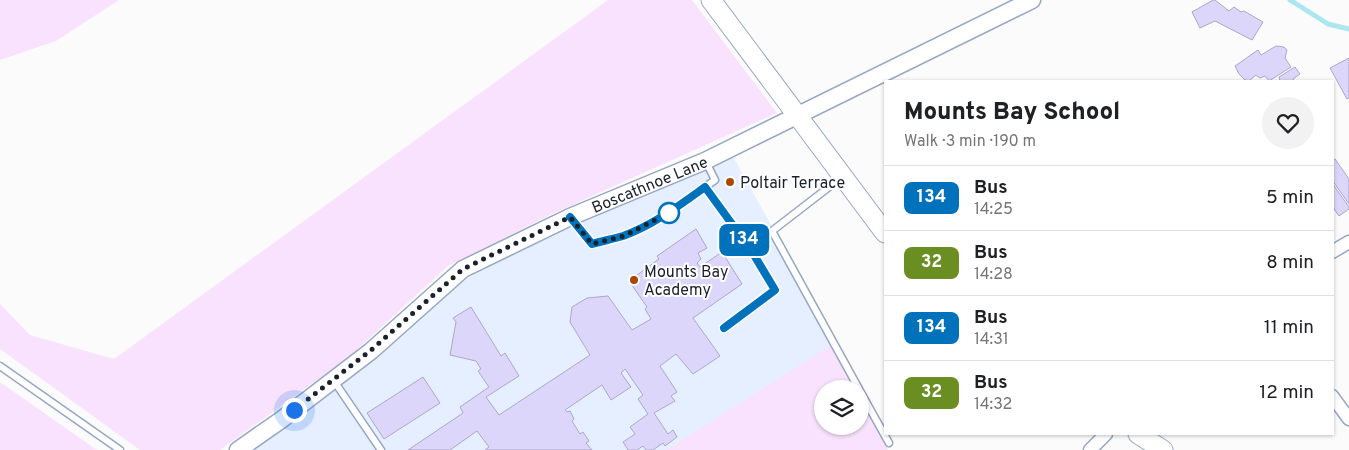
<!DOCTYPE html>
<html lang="en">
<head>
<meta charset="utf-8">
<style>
  :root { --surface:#fff; --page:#f2f2f2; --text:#202124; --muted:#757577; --line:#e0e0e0 }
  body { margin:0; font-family:Overpass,sans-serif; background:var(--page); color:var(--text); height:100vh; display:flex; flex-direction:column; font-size:19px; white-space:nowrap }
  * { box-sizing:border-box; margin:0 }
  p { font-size:16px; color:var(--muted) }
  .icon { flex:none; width:28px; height:28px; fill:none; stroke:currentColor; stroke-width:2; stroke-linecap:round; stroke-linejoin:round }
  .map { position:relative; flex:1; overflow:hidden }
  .sheet { position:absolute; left:884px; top:80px; width:450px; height:355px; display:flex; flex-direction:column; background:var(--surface); border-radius:0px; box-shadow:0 1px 4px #0004 }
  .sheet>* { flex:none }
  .badge { padding:0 10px; border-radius:8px; font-size:18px; line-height:32px }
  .controls { position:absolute; left:814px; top:380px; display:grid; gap:10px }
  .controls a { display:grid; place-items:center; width:55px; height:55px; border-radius:50%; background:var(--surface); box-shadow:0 1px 4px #0004; font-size:25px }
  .you { position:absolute; width:25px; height:25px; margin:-12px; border:4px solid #fff; border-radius:50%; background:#1a73e8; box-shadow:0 0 0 8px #1a73e833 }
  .map>.badge { position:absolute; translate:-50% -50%; box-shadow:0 0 0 2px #fff }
  .round { display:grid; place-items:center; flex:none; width:52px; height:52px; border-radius:26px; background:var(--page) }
  .overview { display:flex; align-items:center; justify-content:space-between; height:85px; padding:0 20px }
  h1 { font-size:24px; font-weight:800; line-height:38px }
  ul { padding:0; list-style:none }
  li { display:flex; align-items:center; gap:15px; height:65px; padding:0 20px; border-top:1px solid var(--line) }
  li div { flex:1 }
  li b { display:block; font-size:19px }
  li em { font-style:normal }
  li .badge { min-width:55px; font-weight:700; text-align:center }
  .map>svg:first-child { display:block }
</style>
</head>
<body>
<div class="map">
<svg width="1349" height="450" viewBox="0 0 1349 450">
  <rect width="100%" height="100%" fill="#fbfbfb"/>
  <path fill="#e6efff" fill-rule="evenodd" d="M732,155l153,274v5h3l5,10 -7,6h-633l62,-54 102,-81 97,-70zM822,389h38v37h-38z"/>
  <path fill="#f9e2fd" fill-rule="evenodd" d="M0,0h119l-63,41 -56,19z
    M608,0h84l85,113 -225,101 -104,52 -98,90 -130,94h-80l-140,-101v-45l30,31 84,24z
    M836,342l49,87v5h3l5,10 -7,6h-220zM822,389h38v37h-38z
    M0,382l97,68h-97z"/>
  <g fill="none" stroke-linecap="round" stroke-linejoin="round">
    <path stroke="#ace7f0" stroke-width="5" d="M1290,0l38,24 21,5"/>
  </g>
  <path fill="#dcd6fa" stroke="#aca7c9" d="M1213,0h2l14,11 5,-4 7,5 3,-1 19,11 -11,18 -37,-19 -15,7 -8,-16z
    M1276,46l8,1 3,3 -2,8 6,9 -22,14 -4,-5 -5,2 -4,-3 -7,6 -4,-1 -6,-6 -4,-8 23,-16 3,5z
    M1349,58v40l-2,1 -17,-31z
    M1295,67l5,7 -7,5 1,2h-14l-1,-4z
    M1335,159l14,20v25l-17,-24v-20z
    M733,178l2,4 -7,4 -3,-5z
    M1332,183l17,24v2l-10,7 -7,-10z
    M696,229l11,19 -9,5 3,6 -4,4 3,4 22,-15 20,32 -49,34 27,38 -27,18 -17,-20 -16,12 17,26 -6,4 4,5 -21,12 14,21 5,-4 4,7 -12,9 -2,-3 -10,7h-7l-3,-4 -6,4h-9l-5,-8 12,-8 -5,-7 18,-13 -10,-15 5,-4 -18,-26 -4,4 10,14 -20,13 -9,-15 -37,25 2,2 3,-1 4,8 -2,2 8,13 3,-2 6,9 -3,2 6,7h-107l4,-3 -12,-16 -27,19h-42l55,-37 -3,-6 29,-20 -11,-16 3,-2 -5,-8 -26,-6 6,-33 -3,-4 18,-11 30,49 4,-3 14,23 -33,21 13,18 91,-60 -20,-33 2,-15 15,-9 21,-2 24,34 19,-11 -6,-10 2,-2 -18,-26 30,-22 -2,-3z
    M423,377l17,26 -56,36 -17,-26z"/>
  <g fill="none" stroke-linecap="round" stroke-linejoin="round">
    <g stroke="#96a6c5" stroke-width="9">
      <path id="service" d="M842,177l-70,54 87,158
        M705,187l46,63 24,40 -51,37
        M571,219l21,25 33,-8 44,-23 46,-33 -9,-18
        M0,366l120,84
        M334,381l47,69
        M860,391l29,52"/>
    </g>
    <g stroke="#96a6c5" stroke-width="15">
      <path id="minor" d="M1332,252l17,-10
        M1332,396l17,23
        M1090,450l16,-16"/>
    </g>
    <g stroke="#96a6c5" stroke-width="19">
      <g id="tertiary">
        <path id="s1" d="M238,450l43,-30 90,-69 92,-82 107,-52 135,-56 327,-161"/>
      </g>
    </g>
    <g stroke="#96a6c5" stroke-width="21">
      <path id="secondary" d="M711,0l174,233
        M1138,434l25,16"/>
    </g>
    <use href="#service" stroke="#fff" stroke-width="6"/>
    <use href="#minor" stroke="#fff" stroke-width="12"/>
    <use href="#tertiary" stroke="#fff" stroke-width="16"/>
    <use href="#secondary" stroke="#fff" stroke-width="19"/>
  </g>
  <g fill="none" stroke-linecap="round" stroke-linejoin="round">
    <g stroke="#fff" stroke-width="11">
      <path id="line" d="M570,217l22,27c10,-3 21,-5 31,-8 29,-10 57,-31 82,-49l46,63 24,40 -51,38"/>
    </g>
    <use href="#line" stroke="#0072bc" stroke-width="8"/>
    <path stroke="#1a202c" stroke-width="5" stroke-dasharray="0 9" d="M294,410l76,-59 93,-82 107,-52 22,27 32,-8 45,-23"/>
  </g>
  <g fill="#a94801" stroke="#fff" stroke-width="2">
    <circle cx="730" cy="182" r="5"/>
    <circle cx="634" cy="280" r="5"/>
  </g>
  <circle fill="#fff" stroke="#0072bc" stroke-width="2.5" cx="669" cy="213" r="10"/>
  <g text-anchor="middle" stroke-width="4" stroke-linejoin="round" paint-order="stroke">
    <g font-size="16" fill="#1a202c" stroke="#fff" text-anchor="start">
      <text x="740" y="188">Poltair Terrace</text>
      <text x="644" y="277">Mounts Bay<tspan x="644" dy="18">Academy</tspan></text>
    </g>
    <g font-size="16" fill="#1a202c" stroke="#fff">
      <text dy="6" stroke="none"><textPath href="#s1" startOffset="494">Boscathnoe Lane</textPath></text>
    </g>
  </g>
</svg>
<div class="controls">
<a><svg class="icon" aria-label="layers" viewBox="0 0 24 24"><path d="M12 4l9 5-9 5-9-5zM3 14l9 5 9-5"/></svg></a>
</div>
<div class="you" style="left:294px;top:410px"></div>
<b class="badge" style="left:744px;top:240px;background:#0072bc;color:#fff">134</b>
<section class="sheet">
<div class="overview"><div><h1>Mounts Bay School</h1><p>Walk · 3 min · 190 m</p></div><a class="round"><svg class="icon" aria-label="heart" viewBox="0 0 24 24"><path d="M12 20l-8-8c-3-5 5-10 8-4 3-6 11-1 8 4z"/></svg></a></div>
<ul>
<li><span class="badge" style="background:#0072bc;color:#fff">134</span><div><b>Bus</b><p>14:25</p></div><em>5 min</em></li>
<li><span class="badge" style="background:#6b8e23;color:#fff">32</span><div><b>Bus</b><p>14:28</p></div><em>8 min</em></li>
<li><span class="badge" style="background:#0072bc;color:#fff">134</span><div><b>Bus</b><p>14:31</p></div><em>11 min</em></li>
<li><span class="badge" style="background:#6b8e23;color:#fff">32</span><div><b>Bus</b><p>14:32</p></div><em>12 min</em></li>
</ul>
</section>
</div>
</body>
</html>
